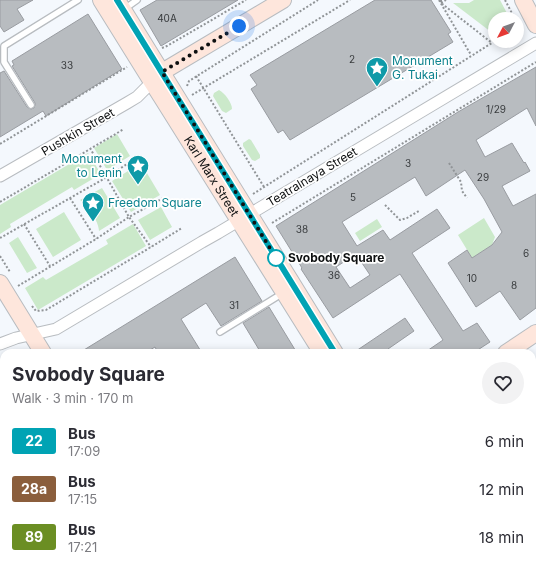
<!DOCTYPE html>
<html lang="en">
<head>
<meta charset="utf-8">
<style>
  :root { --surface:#fff; --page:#f2f2f3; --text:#2b2b33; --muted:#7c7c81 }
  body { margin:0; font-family:Inter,sans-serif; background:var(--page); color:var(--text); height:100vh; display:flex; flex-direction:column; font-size:15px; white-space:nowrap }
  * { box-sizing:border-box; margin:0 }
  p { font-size:13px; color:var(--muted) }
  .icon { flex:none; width:22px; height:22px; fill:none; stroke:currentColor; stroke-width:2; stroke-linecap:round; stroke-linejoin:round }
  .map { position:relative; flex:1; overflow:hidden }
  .sheet { position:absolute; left:0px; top:349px; width:536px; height:220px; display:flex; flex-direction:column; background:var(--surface); border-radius:12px 12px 0 0; box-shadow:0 2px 10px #0003 }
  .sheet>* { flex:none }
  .badge { padding:0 8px; border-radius:3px; font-size:14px; line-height:26px }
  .needle { width:26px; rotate:229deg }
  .controls { position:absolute; left:488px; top:12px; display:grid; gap:8px }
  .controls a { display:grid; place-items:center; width:36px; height:36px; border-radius:50%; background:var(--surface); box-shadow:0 2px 10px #0003; font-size:20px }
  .you { position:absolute; width:20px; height:20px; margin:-10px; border:3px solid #fff; border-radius:50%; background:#1a73e8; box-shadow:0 0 0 6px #1a73e833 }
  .map>.badge { position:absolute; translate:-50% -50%; box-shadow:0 0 0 2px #fff }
  .round { display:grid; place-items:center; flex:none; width:42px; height:42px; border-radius:21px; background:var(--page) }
  .headline { display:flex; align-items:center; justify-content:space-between; height:68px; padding:0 12px }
  h1 { font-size:19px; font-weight:700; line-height:30px }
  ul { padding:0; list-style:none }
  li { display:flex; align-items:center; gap:12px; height:48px; padding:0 12px }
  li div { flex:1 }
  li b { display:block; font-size:15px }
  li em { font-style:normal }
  li .badge { min-width:44px; font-weight:700; text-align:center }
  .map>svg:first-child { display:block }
</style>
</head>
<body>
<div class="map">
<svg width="536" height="569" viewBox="0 0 536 569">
  <rect width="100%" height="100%" fill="#f4f8fd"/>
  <path fill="#cbe9ca" d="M474,0h26l10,19h-15v16l-42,-32h16z
    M219,90c6,3 13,13 13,19l-6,4 -4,-2 -9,-15 1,-3z
    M117,134l13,22 -23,14 -13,-22z
    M249,139l2,1 9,15v3l-5,3 -3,-1 -9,-14v-3z
    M88,153l13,21 -27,16 -2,-3 -62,37 1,3 -11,7v-29z
    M141,163l19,32 -29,17 -19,-31z
    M102,188l18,30 -21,13c0,-9 -11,-27 -19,-31z
    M161,207l11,20 -22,13 -12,-20z
    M64,212l17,28 -28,17 -17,-28z
    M484,218l11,19 -3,8 -20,13 -14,-23z
    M377,219l5,8 -22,14 -5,-8z
    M133,224l13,22 -108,64 -13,-22 18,-11 3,3 62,-36 -2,-4z
    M18,237l19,31 -10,5 -18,-30z"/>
  <path fill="#b8bcc0" stroke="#999ca1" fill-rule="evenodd" d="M0,0h33l-16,9 7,11 -20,12 -4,-6z
    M157,0h81l-77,46 -21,-36z
    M375,0h56l20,32 -3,2 5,8 -163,98 -7,-10 -5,3 -27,-44 6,-4 -7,-10z
    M88,14l34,55 -76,47 -3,-5 -43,26v-64l4,-2 23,36 4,2 3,-1 1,-3v-2l-23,-37 2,-1 -2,-4z
    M536,67v59l-9,-18 -51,32 9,17 27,-14 12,20 1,-1 5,9 -28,15 11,20 23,-12v114l-16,12 -20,-29 -24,16 -28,-44 19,-13 5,8 20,-13 10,-13 -18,-33 -19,-29 -39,26 -11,-19 -73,45 15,24 26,-16 7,10 47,-31 13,19 -38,25 51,78 14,-8 13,19 -17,11h-49l19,-13 -43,-66 -67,44 -32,-49 1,-1 -26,-42 182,-114zM356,254l14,21 -20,13 -14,-21z
    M235,257l27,44 -41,25 -15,-23 -25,16 21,34h-44l-3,-6 -10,6h-66z
    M269,307l28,46h-36l-18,-30z
    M405,318l9,13 -26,18 2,4h-37z"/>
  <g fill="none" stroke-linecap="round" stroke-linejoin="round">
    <g stroke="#b8bcc0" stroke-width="8">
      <path id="lane" d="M123,10l14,-10
        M31,105l-27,-43v-16l74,-46
        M220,332l63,-39
        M236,565l3,4"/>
    </g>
    <g stroke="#b8bcc0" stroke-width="13">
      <path id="street" d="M0,176l127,-73 10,-6 15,-15
        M0,344l16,-6 40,-9 146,-87 16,-9 318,-190"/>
    </g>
    <g stroke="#b8bcc0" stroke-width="18">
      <g id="secondary">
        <path id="s1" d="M101,0l51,82 12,19 158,252"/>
        <path d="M117,0l218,353"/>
        <path d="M523,0l13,25"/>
        <path d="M154,80l8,-8 121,-72"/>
        <path d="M0,283l43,70"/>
        <path d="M506,353l30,-20"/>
        <path d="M454,565l2,4"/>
        <path d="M190,569l6,-4"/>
      </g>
    </g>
    <path stroke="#909497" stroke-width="2" stroke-dasharray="2 2" stroke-linecap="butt" d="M439,0l32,55
      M441,0v3l51,40
      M505,0l10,19
      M441,3l5,-3
      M517,23l2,3 -2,1
      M162,48l5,-2 79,-46
      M196,76l68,111
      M187,86l2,-5 129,-81
      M192,95l158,-95
      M0,144l127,-77
      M90,148l39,69 22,30
      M449,163l12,19 1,9 5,7
      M253,194l242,-153
      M70,198l26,41
      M0,202l124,-73
      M385,205l15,15 7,-2 12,-7
      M272,223l264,-161
      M24,224l26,42
      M0,238l107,-61 34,-22
      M0,256l10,16
      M18,286l78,-47 33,-22 36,-20
      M32,306l4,5 10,-1 105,-63 31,-19
      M149,565l1,4
      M158,565l3,4"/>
    <use href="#lane" stroke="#fff" stroke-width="5.5"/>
    <use href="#street" stroke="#fff" stroke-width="11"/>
    <use href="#secondary" stroke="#fee6dc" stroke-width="16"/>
  </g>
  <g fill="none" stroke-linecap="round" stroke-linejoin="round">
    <g stroke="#fff" stroke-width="9">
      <path id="line" d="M117,0l218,353"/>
    </g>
    <use href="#line" stroke="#00a3b4" stroke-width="6"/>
    <path stroke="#0e1011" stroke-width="4" stroke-dasharray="0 7.2" d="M239,26l-77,46 114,186"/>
  </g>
  <defs>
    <g id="sight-pin" transform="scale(1.15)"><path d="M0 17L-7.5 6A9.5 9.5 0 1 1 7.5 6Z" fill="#0f9aa8" stroke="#fff"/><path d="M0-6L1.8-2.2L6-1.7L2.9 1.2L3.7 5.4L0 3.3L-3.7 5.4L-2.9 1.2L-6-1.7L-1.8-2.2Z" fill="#fff"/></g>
  </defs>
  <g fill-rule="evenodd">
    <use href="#sight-pin" x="377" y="68"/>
    <use href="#sight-pin" x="138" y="166"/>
    <use href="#sight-pin" x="93" y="203"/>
  </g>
  <circle fill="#fff" stroke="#00a3b4" stroke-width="2" cx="276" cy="258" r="8"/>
  <g text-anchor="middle" stroke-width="3.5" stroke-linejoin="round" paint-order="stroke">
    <g font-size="10" fill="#383b3d">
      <text x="167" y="22">40А</text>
      <text x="352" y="63">2</text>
      <text x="67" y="69">33</text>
      <text x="496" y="113">1/29</text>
      <text x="408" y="167">3</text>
      <text x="483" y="181">29</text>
      <text x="353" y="201">5</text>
      <text x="302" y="233">38</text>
      <text x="526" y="257">6</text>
      <text x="334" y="279">36</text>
      <text x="472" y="282">10</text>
      <text x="514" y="289">8</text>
      <text x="234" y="309">31</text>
    </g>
    <g font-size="12" fill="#0d838f" stroke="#fff" text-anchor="start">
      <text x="392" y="65">Monument<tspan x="392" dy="14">G. Tukai</tspan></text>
      <text x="122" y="163" text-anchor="end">Monument<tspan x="122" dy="14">to Lenin</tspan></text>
      <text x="108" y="207">Freedom Square</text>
    </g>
    <g font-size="12" fill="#0e1011" stroke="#fff">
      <text transform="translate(78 132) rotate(-30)" y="4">Pushkin Street</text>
      <text dy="4" stroke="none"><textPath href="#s1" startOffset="208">Karl Marx Street</textPath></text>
      <text transform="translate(312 177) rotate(-31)" y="4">Teatralnaya Street</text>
    </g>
    <g font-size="12" font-weight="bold" fill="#0e1011" stroke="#fff" text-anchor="start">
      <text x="288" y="262">Svobody Square</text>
    </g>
  </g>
</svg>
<div class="controls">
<a><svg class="needle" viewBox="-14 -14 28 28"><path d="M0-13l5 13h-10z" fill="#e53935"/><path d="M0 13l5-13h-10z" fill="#7c7c81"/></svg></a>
</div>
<div class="you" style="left:239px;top:26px"></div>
<section class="sheet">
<div class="headline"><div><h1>Svobody Square</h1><p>Walk · 3 min · 170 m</p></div><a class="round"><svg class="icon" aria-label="heart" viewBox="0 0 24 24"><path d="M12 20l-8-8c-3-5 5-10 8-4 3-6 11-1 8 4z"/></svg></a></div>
<ul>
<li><span class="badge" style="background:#00a3b4;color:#fff">22</span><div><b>Bus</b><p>17:09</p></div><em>6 min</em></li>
<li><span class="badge" style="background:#8b5e3c;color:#fff">28a</span><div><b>Bus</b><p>17:15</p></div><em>12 min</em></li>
<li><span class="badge" style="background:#6b8e23;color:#fff">89</span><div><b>Bus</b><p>17:21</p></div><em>18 min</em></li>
</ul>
</section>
</div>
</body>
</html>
